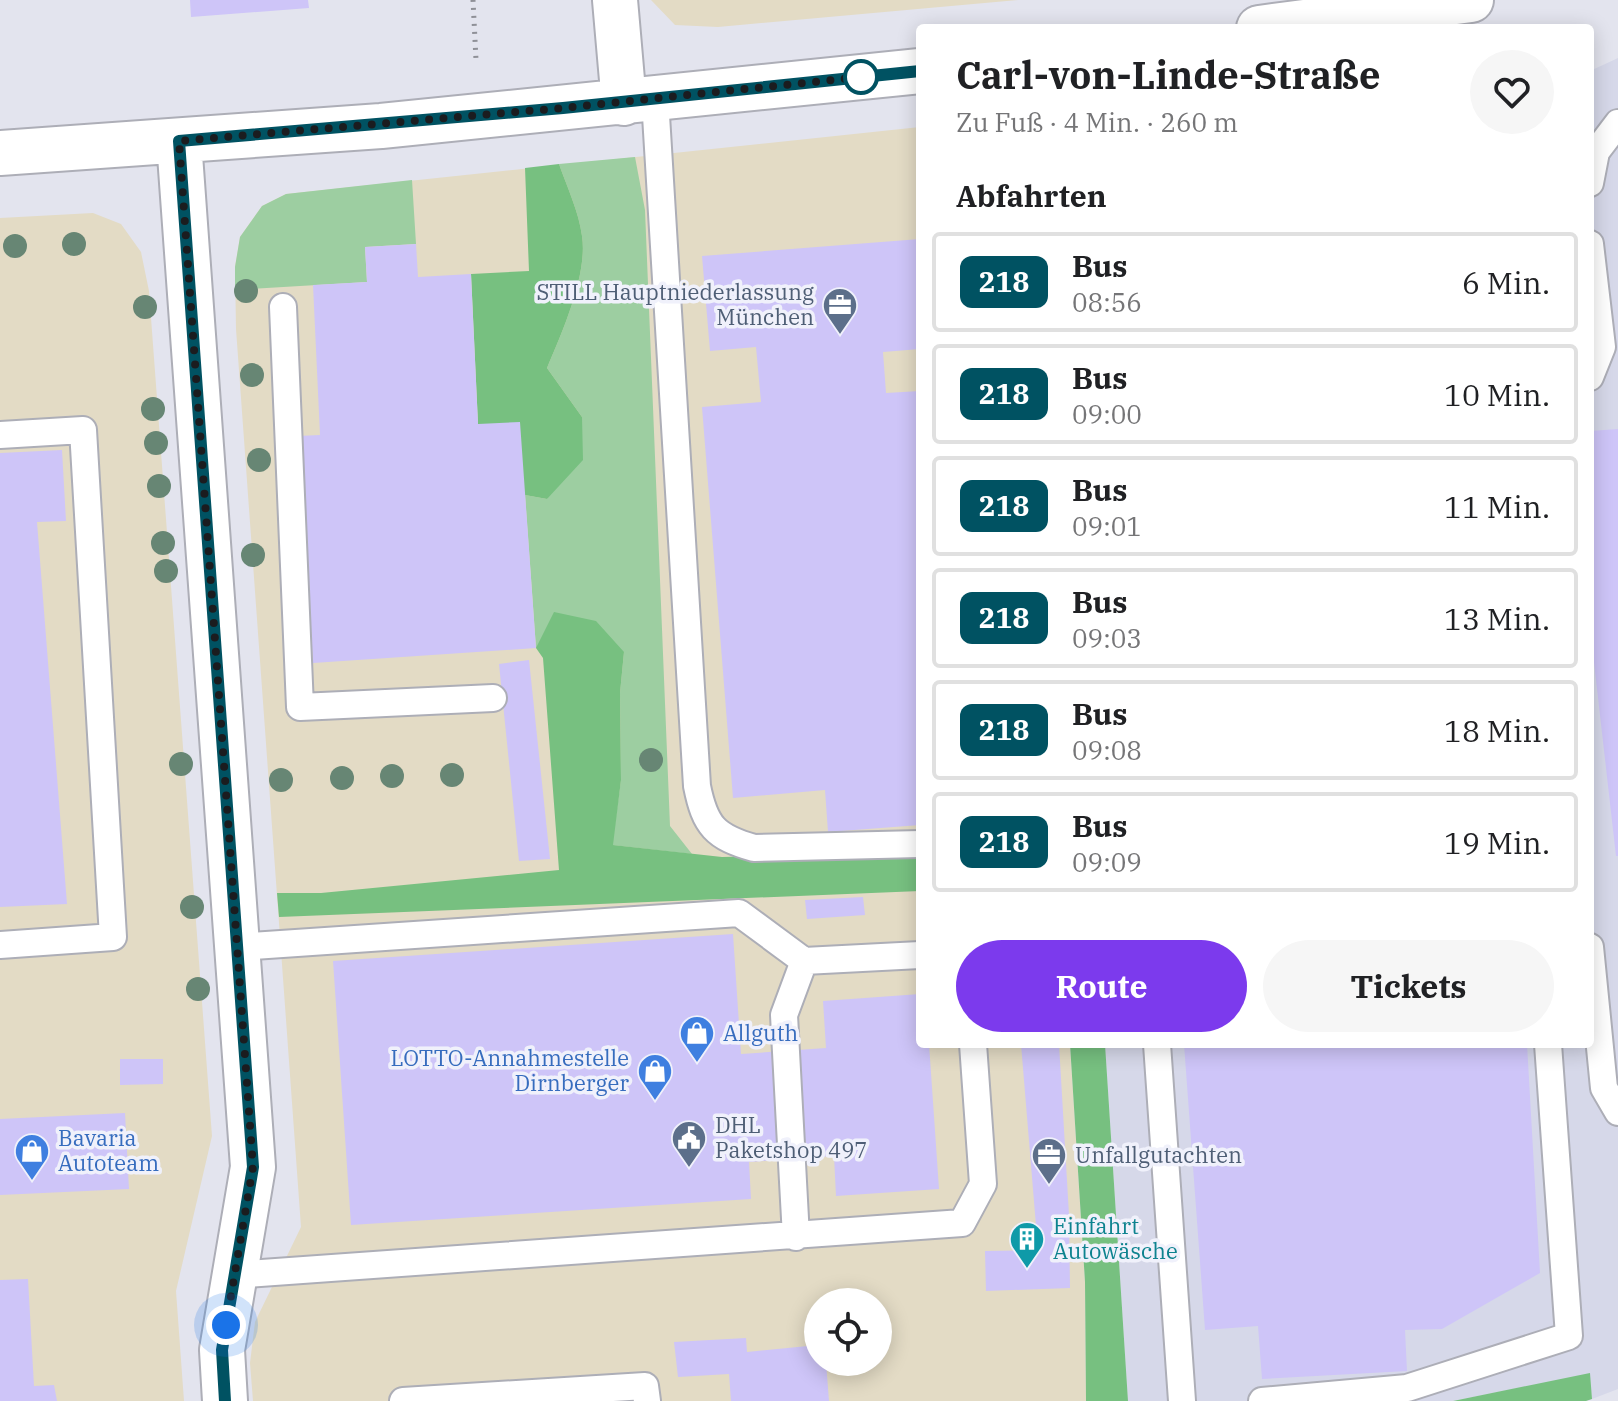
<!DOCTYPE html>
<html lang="de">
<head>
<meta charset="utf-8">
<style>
  :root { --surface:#fff; --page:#f6f6f6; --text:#202124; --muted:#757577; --line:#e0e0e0; --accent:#7c3aed }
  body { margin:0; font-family:"IBM Plex Serif",serif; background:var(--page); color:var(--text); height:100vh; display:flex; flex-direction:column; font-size:30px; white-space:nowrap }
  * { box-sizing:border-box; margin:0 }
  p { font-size:26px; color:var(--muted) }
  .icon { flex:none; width:44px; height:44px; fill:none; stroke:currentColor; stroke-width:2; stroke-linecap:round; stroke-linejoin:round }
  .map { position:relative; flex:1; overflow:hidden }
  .sheet { position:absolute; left:916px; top:24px; width:678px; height:1024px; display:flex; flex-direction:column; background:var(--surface); border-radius:8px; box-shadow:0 4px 20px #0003 }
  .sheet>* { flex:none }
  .badge { padding:0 16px; border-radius:12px; font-size:28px; line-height:52px }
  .buttons { position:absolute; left:804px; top:1288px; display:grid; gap:16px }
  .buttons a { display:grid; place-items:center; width:88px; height:88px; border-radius:50%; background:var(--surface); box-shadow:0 4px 20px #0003; font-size:40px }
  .you { position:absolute; width:40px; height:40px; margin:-20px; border:6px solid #fff; border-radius:50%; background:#1a73e8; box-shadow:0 0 0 12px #1a73e833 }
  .map>.badge { position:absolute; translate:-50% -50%; box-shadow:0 0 0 4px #fff }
  h2 { padding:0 40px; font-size:30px; line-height:72px }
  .round { display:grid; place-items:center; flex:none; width:84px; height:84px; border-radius:42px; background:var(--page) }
  .head { display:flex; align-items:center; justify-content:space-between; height:136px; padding:0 40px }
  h1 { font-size:38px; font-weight:700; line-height:60px }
  .button { display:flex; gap:16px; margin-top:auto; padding:16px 40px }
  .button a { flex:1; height:92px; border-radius:48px; background:var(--accent); color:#fff; font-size:32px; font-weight:700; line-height:92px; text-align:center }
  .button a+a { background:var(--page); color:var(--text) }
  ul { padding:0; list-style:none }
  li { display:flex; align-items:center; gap:24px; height:100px; margin:0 16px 12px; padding:0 24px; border:4px solid var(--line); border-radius:8px }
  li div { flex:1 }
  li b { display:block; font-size:30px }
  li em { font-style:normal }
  li .badge { min-width:88px; font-weight:700; text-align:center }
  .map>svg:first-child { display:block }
</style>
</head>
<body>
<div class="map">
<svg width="1618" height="1401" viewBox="0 0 1618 1401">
  <rect width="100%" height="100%" fill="#e3e4ee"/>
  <path fill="#e3dbc5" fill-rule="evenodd" d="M651,0h367l-300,27 -43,-2z
    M920,127v917h150l15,238 1,119h-833l-3,-38 5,-41 46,-95 -65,-898 -1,-62 5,-30 22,-31 24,-12zM818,1302h60v60h-60z
    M93,213l28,11 20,28 8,39 63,845 -36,155 8,110h-184v-1183z"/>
  <path fill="#d6d8e9" d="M1618,58v1331l-26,10 -3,-25 -136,27h-325l-23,-357h485v-973z"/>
  <path fill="#9dcea1" d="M635,157l10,53 25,616 22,28 -80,-9 9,-65 -1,-87 4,-41 -88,-4 -11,-153 22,4 35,-82 -35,-49c15,-35 41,-94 35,-132 -3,-24 -15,-49 -23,-72z
    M412,180l4,64 -51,3 2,35 -132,8v-23l5,-30 22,-31 24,-12z"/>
  <path fill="#77c080" d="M559,164c8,23 20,48 23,72 6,38 -20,97 -35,132l35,49 1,43 -36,39 -22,-4 -47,-71 -7,-150 58,-3 -4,-103z
    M554,612l42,9 28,31 -4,41 1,87 -8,65 109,12 198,-5v39l-641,26 -2,-24h44l238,-23 -16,-212 -7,-10z
    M1070,1044h35l23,357h-42l-1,-119z
    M1590,1373l2,26 -6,2h-133z"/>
  <path fill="#cec5f8" d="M190,0h118l1,8 -118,9z
    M920,239v110l-37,3 3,41 34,-2v434l-92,7 -3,-42 -92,8 -31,-391 59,-5 -5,-55 -46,4 -8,-95z
    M416,244l2,33 53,-3 7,150 42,-2 16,226 -223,15 -15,-227 22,-1 -7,-150 54,-3 -2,-35z
    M1618,429v427h-2l-26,-229v-196z
    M62,450l4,71 -29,1 30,382 -67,3v-454z
    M529,660l21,199 -31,2 -20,-197z
    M863,897l2,18 -58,4 -2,-19z
    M733,934l8,120 85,-6 -3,-47 97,-7v50h9l10,145 -103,7 -2,-40 -85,6 2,37 -400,26 -18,-264z
    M1021,1044h38l10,171 1,73 -84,3 -1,-40 53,-1z
    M1184,1044h343l13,229 -98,56 -37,1 2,41 -145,8 -4,-53 -53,4z
    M120,1059h43v25l-43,1z
    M125,1113l4,76 -129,6v-76z
    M28,1279l6,107 20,-1 3,16h-57v-121z
    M746,1338l1,14 71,-7v17h8l3,39h-98l-2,-27 -51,3 -4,-35z"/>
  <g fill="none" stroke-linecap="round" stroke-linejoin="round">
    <g stroke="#adaeb7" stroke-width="30">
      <path id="service" d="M655,99l42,687c8,40 18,51 57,62l166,-4
        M1590,183l6,-31 22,-29
        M1590,244l12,103 -12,30
        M283,307l17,400 193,-9
        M0,435l83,-5 30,507 -113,8
        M237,947l502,-34 65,48 116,-6
        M1590,947l14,141 14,24
        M1157,1044l25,357
        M796,1237l-12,-222 20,-54
        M233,1275l729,-52 21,-39 -10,-140
        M403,1401l242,-15 2,15
        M1262,1401l145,-13 162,-52 -21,-292"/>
    </g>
    <g stroke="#adaeb7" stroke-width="48">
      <path id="minor" d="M615,0l9,103
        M1259,28l212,-28
        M179,141l74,1026 -31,183 3,51
        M0,153l381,-27 539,-55"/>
    </g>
    <path stroke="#8f9097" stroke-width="5" stroke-dasharray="2 6" stroke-linecap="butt" d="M473,0l3,60"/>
    <use href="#service" stroke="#fff" stroke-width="26"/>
    <use href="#minor" stroke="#fff" stroke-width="44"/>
  </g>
  <g fill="#678674">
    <circle cx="74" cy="244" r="12"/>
    <circle cx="15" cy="246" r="12"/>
    <circle cx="246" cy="291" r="12"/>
    <circle cx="145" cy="307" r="12"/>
    <circle cx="252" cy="375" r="12"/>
    <circle cx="153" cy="409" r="12"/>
    <circle cx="156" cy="443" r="12"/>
    <circle cx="259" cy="460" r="12"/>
    <circle cx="159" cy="486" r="12"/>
    <circle cx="163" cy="543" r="12"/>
    <circle cx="253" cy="555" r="12"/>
    <circle cx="166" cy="571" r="12"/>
    <circle cx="651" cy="760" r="12"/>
    <circle cx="181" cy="764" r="12"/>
    <circle cx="452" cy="775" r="12"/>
    <circle cx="392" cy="776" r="12"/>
    <circle cx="342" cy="778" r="12"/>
    <circle cx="281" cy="780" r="12"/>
    <circle cx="192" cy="907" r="12"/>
    <circle cx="198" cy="989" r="12"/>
  </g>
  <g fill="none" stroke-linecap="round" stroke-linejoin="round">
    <g stroke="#fff" stroke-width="18">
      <path id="line" d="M225,1401l-3,-51 31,-183 -74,-1026 384,-33 357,-37"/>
    </g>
    <use href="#line" stroke="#005262" stroke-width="12"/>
    <path stroke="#1b1c1f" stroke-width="8" stroke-dasharray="0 14.4" d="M226,1325l27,-158 -74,-1026 384,-33 298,-31"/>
  </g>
  <defs>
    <g id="office-pin" transform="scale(1.8)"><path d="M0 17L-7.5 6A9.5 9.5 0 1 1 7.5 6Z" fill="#5c6f8a" stroke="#f0f1fb"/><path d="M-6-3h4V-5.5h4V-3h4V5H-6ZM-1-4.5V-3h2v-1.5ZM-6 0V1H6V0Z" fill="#fff"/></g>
    <g id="shop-pin" transform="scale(1.8)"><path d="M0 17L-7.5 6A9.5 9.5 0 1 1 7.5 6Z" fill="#3f7fe0" stroke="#f0f1fb"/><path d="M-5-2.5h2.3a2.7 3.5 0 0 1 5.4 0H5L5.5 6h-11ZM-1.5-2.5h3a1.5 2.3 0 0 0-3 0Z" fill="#fff"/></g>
    <g id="civic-pin" transform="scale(1.8)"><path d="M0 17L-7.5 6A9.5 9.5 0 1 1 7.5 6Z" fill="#5c6f8a" stroke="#f0f1fb"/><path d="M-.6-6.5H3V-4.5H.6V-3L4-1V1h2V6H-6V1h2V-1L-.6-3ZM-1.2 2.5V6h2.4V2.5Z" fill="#fff"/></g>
    <g id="building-pin" transform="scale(1.8)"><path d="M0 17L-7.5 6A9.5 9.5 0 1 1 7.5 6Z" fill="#0f9aa8" stroke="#f0f1fb"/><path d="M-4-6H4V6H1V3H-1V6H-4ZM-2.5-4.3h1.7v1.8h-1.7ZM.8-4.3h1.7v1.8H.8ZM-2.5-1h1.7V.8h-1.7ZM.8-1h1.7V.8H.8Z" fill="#fff"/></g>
  </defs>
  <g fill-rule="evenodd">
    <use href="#office-pin" x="840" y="305"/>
    <use href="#shop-pin" x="697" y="1033"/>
    <use href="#shop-pin" x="655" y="1071"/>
    <use href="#civic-pin" x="689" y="1138"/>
    <use href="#shop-pin" x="32" y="1151"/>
    <use href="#office-pin" x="1049" y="1155"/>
    <use href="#building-pin" x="1027" y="1239"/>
  </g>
  <circle fill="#fff" stroke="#005262" stroke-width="4" cx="861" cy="77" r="16"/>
  <g text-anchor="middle" stroke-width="7" stroke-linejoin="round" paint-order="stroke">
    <g font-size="22" fill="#4e5e75" stroke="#f0f1fb" text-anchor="start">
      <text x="814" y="300" text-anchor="end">STILL Hauptniederlassung<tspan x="814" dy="25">München</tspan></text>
      <text x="715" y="1133">DHL<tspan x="715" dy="25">Paketshop 497</tspan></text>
      <text x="1075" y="1163">Unfallgutachten</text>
    </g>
    <g font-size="22" fill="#366cbe" stroke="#f0f1fb" text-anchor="start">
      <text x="723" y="1041">Allguth</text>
      <text x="629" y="1066" text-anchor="end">LOTTO-Annahmestelle<tspan x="629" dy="25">Dirnberger</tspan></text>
      <text x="58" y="1146">Bavaria<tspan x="58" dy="25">Autoteam</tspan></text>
    </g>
    <g font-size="22" fill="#0d838f" stroke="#f0f1fb" text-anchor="start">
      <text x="1053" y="1234">Einfahrt<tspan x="1053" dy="25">Autowäsche</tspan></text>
    </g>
  </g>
</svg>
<div class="buttons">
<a><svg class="icon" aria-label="locate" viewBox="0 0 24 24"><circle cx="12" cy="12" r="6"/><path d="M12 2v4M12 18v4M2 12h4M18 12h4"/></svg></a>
</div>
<div class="you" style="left:226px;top:1325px"></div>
<section class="sheet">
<div class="head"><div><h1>Carl-von-Linde-Straße</h1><p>Zu Fuß · 4 Min. · 260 m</p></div><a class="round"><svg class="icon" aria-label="heart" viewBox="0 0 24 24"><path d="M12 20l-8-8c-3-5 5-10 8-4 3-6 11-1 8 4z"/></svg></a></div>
<h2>Abfahrten</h2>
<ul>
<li><span class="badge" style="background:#005262;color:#fff">218</span><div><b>Bus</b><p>08:56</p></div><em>6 Min.</em></li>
<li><span class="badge" style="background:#005262;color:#fff">218</span><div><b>Bus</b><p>09:00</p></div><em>10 Min.</em></li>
<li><span class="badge" style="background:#005262;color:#fff">218</span><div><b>Bus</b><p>09:01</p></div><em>11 Min.</em></li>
<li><span class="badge" style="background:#005262;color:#fff">218</span><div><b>Bus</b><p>09:03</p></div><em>13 Min.</em></li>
<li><span class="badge" style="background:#005262;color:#fff">218</span><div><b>Bus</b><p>09:08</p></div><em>18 Min.</em></li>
<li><span class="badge" style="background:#005262;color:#fff">218</span><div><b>Bus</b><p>09:09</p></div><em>19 Min.</em></li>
</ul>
<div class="button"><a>Route</a><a>Tickets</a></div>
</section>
</div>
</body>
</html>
